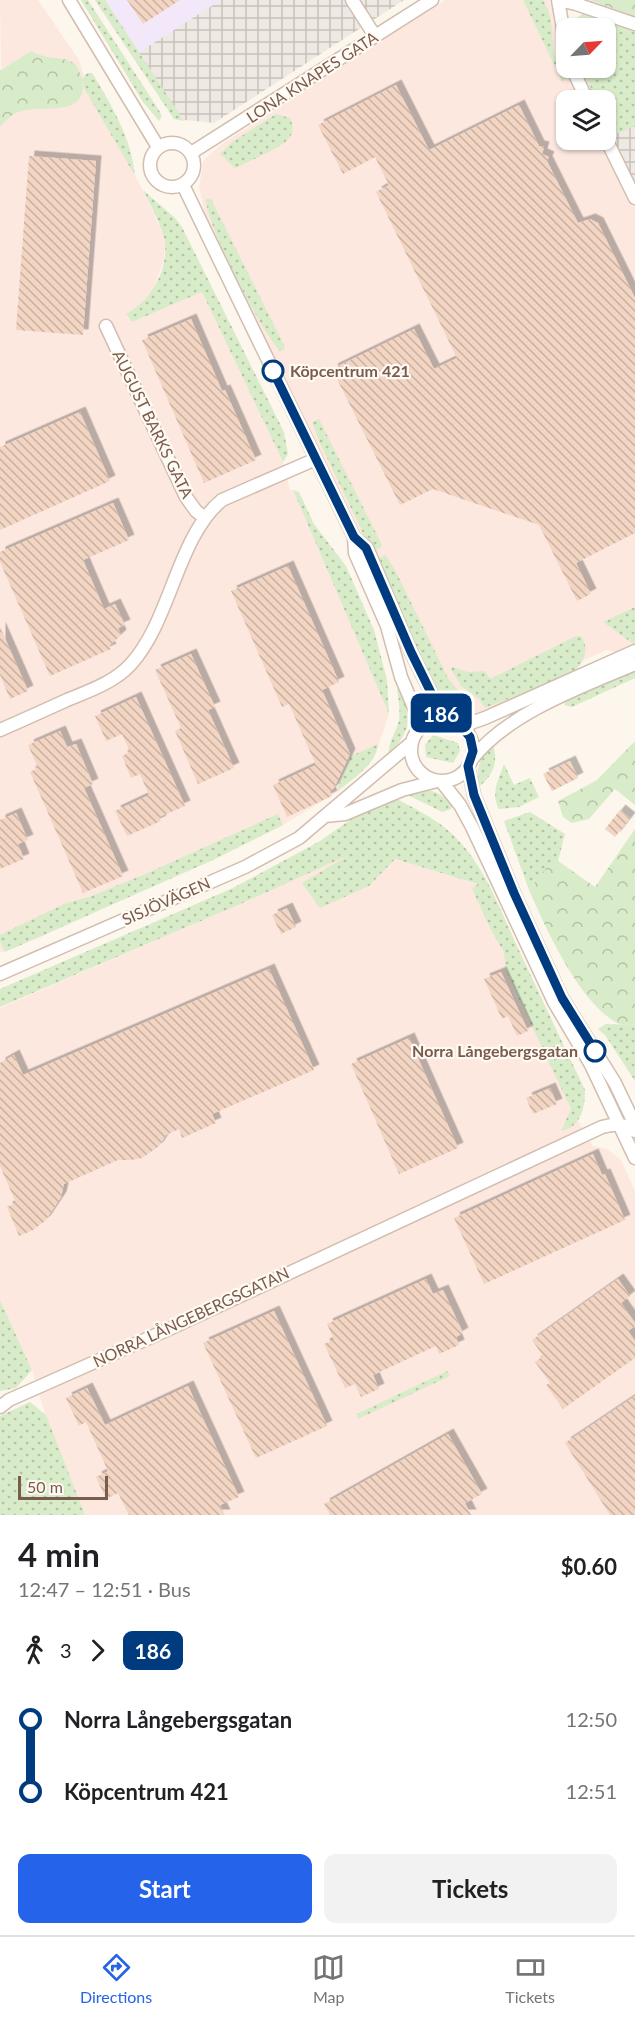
<!DOCTYPE html>
<html lang="en">
<head>
<meta charset="utf-8">
<style>
  :root { --surface:#fff; --page:#f2f2f2; --text:#202124; --muted:#757577; --line:#e0e0e0; --accent:#2563eb }
  body { margin:0; font-family:Lato,sans-serif; background:var(--page); color:var(--text); height:100vh; display:flex; flex-direction:column; font-size:22px; white-space:nowrap }
  * { box-sizing:border-box; margin:0 }
  p { font-size:20px; color:var(--muted) }
  .icon { flex:none; width:33px; height:33px; fill:none; stroke:currentColor; stroke-width:2; stroke-linecap:round; stroke-linejoin:round }
  .map { position:relative; height:1515px; overflow:hidden }
  .drawer { display:flex; flex-direction:column; background:var(--surface); flex:1 }
  .drawer>* { flex:none }
  .badge { padding:0 12px; border-radius:9px; font-size:21px; line-height:39px }
  .needle { width:39px; rotate:65deg }
  .buttons { position:absolute; left:556px; top:18px; display:grid; gap:12px }
  .buttons a { display:grid; place-items:center; width:60px; height:60px; border-radius:12px; background:var(--surface); box-shadow:0 2px 4px #0004; font-size:30px }
  .scale { position:absolute; left:18px; bottom:15px; width:90px; box-sizing:border-box; padding-left:6px; border:3px solid #7a5c4d; border-top:0; font-size:16px; line-height:21px; white-space:nowrap; color:#7a5c4d; -webkit-text-stroke:4px #fffaf3; paint-order:stroke }
  .map>.badge { position:absolute; translate:-50% -50%; box-shadow:0 0 0 3px #fff }
  .legs { display:flex; align-items:center; gap:9px; height:66px; padding:0 18px; font-size:20px }
  .legs p { margin-inline-start:auto }
  .headline { display:flex; align-items:center; justify-content:space-between; height:102px; padding:0 18px }
  h1 { font-size:33px; font-weight:700; line-height:45px }
  .action { display:flex; gap:12px; margin-top:auto; padding:12px 18px }
  .action a { flex:1; height:69px; border-radius:12px; background:var(--accent); color:#fff; font-size:24px; font-weight:700; line-height:69px; text-align:center }
  .action a+a { background:var(--page); color:var(--text) }
  ul { padding:0 18px; list-style:none }
  li { display:flex; align-items:center; gap:21px; height:72px; font-size:22px }
  li i { display:grid; place-items:center; width:9px; height:100%; margin:0 8px; background:currentColor }
  li i::after { content:''; width:15px; height:15px; margin:-8px; border:4px solid; border-radius:50%; background:var(--surface) }
  li p { margin-inline-start:auto }
  li:first-child i { background:linear-gradient(#0000 50%,currentColor 0) }
  li:last-child i { background:linear-gradient(currentColor 50%,#0000 0) }
  .tabs { display:flex; justify-content:space-around; align-items:center; height:84px; border-top:2px solid var(--line); background:var(--surface); font-size:16px; color:var(--muted) }
  .tabs a { display:grid; justify-items:center; gap:3px }
  .tabs .active { color:var(--accent) }
  .map>svg:first-child { display:block }
</style>
</head>
<body>
<div class="map">
<svg width="635" height="1515" viewBox="0 0 635 1515">
  <defs>
    <pattern id="industrial-grid" width="8" height="8" patternUnits="userSpaceOnUse" patternTransform="scale(1.5)"><rect width="8" height="8" fill="#efe9e4"/><path d="M0 4h8M4 0v8" fill="none" stroke="#c7c0bb"/></pattern>
    <pattern id="grass-dots" width="8" height="8" patternUnits="userSpaceOnUse" patternTransform="scale(1.5)"><rect width="8" height="8" fill="#d8ecc9"/><path d="M2 2h.1M6 6h.1" fill="none" stroke="#b4c2a5" stroke-width="1.8" stroke-linecap="round"/></pattern>
    <pattern id="forest-crowns" width="20" height="18" patternUnits="userSpaceOnUse" patternTransform="scale(1.5)"><rect width="20" height="18" fill="#d8ecc9"/><path d="M2 6a3 3 0 1 1 6 0M12 15a3 3 0 1 1 6 0" fill="none" stroke="#b4c2a5"/></pattern>
    <pattern id="building-back-hatch" width="6" height="6" patternUnits="userSpaceOnUse" patternTransform="scale(1.5)"><rect width="6" height="6" fill="#f3d5c3"/><path d="M-1 5l2 2M0 0l6 6M5-1l2 2" fill="none" stroke="#cab0a1"/></pattern>
    <filter id="shadow"><feDropShadow dx="5.5" dy="-5.5" stdDeviation="0" flood-color="#0004"/></filter>
  </defs>
  <rect width="100%" height="100%" fill="#fdf6ec"/>
  <path fill="#fde8e0" d="M0,0h38l41,60 12,39 52,91 20,44 2,11 -1,15 -11,30 -16,18 -11,7 6,7 70,-30 81,170 7,28h3l96,224 -15,44 -11,12 -32,26 -48,29 -240,111 -43,17v-826l6,-7 14,-9 15,-3h27l1,-49 -22,-3 -10,-5 -30,19z
    M445,0h104l9,27 2,26 24,47h-17v40h36l32,65v442l-16,7 -12,-4 -23,10 -10,12 -108,47 -23,-9 -73,-158 -142,-287 -22,-47 -7,-30 4,-27 20,-18z
    M356,851l38,8 84,25 93,225 22,37 14,3 14,11 14,31v324h-550l-27,-58 -26,-87 -32,-70v-292l236,-102z"/>
  <path fill="url(#industrial-grid)" d="M95,0h309l-190,123 -40,-4z
    M583,14l52,17v154l-29,-60v-25h-11l-15,-32h26v-40h-35l3,-8z"/>
  <path fill="#f3e8fa" d="M105,0h116l-83,53z"/>
  <path fill="url(#grass-dots)" d="M81,0h7l72,112 2,5 -3,4 -16,-19z
    M95,0h10l79,121 -10,-2z
    M523,0h20c11,17 8,34 11,52 2,9 9,18 13,27l-5,2z
    M583,14l52,17v95l-21,9 -8,-16v-19h-9l-16,-32h25v-40h-35l3,-8z
    M87,73h5c19,31 40,66 43,103l-51,-88 -2,-9z
    M276,114l14,4c3,6 4,13 0,19 -5,9 -44,26 -55,31l-15,-14 12,-12z
    M143,190l32,28 7,9 102,205 4,22 -5,8 -81,-170 -70,30 -6,-8c27,-14 46,-50 37,-80 -5,-15 -13,-30 -20,-44z
    M206,199h5l73,146 1,4 -5,2c-19,-20 -74,-126 -74,-152z
    M319,419l63,126 -2,3 -7,4 -2,-2 -52,-109 -7,-19z
    M293,490l6,2 15,32 32,42 28,64 13,50 2,34z
    M385,555l2,2 9,15 52,106 14,17 9,7 5,8c-18,6 -28,-1 -39,-15l-61,-135z
    M635,607v38l-32,-23z
    M576,636h5c9,14 3,24 -7,36l-89,36 -6,-9 -18,-13 -10,-17 1,-2 16,5 17,-1 5,8z
    M635,670v8l-63,29 -8,-2 2,-4z
    M399,688c13,31 13,39 -8,65h-2c-2,-9 8,-22 10,-33 1,-10 0,-20 -2,-31z
    M433,735l25,8 2,8 -7,12 -27,-6 -1,-12z
    M492,743c7,18 2,31 -12,43 -6,-18 1,-29 12,-43z
    M378,744c-2,21 -26,35 -40,47v-4l13,-31z
    M504,764l10,21 16,-7 9,19 -20,10 -20,2c-9,-15 0,-31 5,-45z
    M426,790c11,1 21,7 26,17l-1,2 -9,3 -34,-17z
    M397,799c22,12 44,22 61,41 27,28 42,69 58,104 23,49 46,98 69,146 0,18 -4,37 -24,41l10,-22 -65,-138 -2,-19 -12,-20 -20,-43 6,-5 -83,-25 -26,27 -49,22 -18,-25 47,-28 -113,51 -236,101v-18l233,-101 87,-47 30,-21 17,-9z
    M530,812l35,22 -7,27 -4,-2 -25,31 -25,-69z
    M278,814l5,11 -70,35 -208,92 -5,-11v-6l66,-32 23,-6 54,-22z
    M606,1024l29,1v56l-30,-46 -7,-6z
    M0,1300l32,70 -16,18 -16,3z
    M447,1371l3,5 -92,43 -1,-5z
    M30,1402l16,13 39,100h-85v-99z"/>
  <path fill="url(#forest-crowns)" d="M590,0h45v16l-43,-15z
    M31,51c4,2 8,4 13,5 9,3 23,1 31,8 4,5 8,16 8,22 0,31 -42,19 -61,25 -9,2 -16,9 -22,16v-58l1,1z
    M635,741v64l-20,-16 -26,30 -17,4 -9,-6 -5,-16 39,-21z
    M635,829v196c-6,-1 -13,1 -18,-2 -38,-21 -71,-94 -88,-133l25,-32 41,29z"/>
  <path fill="url(#building-back-hatch)" filter="url(#shadow)" d="M127,0h53l-37,24z
    M396,85l33,65 90,-45 20,41 5,1 -2,7 7,3 -2,4 31,62 12,-4 8,4 37,75v235l-59,30 15,31 -14,7 -38,-76 -106,-36 -33,16 -68,-136 82,-40 20,40 23,-11 -81,-166 13,-7 -14,-28 -32,17 -25,-49z
    M29,156l67,5 -13,174 -67,-5z
    M191,319l31,72 3,-1 31,70 -52,23 -62,-143z
    M80,412l30,69 -110,49v-83z
    M113,503l16,37 -46,20 21,49 11,-5 10,21 -7,3 3,7 -12,11 2,3 -61,27 -50,-114v-10z
    M288,566l51,116 -17,8 28,64 -16,34 -4,4 2,4 -45,21 -14,-32 43,-20 -27,-61 -7,3 -51,-116z
    M0,627l28,64 -18,8 -10,-24z
    M191,654l24,53 -7,3 26,58 -36,16 -23,-53 6,-3 -26,-58z
    M136,697l49,109 -26,11 2,4 -34,15 -12,-25 34,-16 -9,-21 -9,4 -9,-22 8,-4 -8,-18 -16,7 -11,-25z
    M60,731l7,16 9,-3 17,40 -9,4 39,88 -40,17 -53,-121 8,-4 -10,-23z
    M570,761l8,17 -26,13 -9,-17z
    M620,810l10,8 -15,19 -10,-8z
    M16,813l12,27 -10,4 6,15 -24,10v-49z
    M287,908l9,19 -15,7 -9,-19z
    M269,969l45,101 -102,44 4,9 -34,15 -3,-9 -13,6 -8,12 -16,11 -11,2h-13l-54,24 -3,13 -16,24 -12,9 -14,6 -12,-29 9,-4 -16,-37v-103l14,-8 9,20z
    M501,972l27,59 -11,5 -9,-20 -6,3 -18,-40z
    M409,1038l49,110 -59,26 -48,-110z
    M550,1088l7,16 -24,10 -7,-16z
    M593,1154l9,21 3,-1 20,46 -141,64 -30,-66z
    M426,1279l7,15 10,-4 20,43 -7,4 3,8 -20,9 -3,-8 -63,29 6,14 -18,8 -6,-13 -10,4 -21,-44 10,-4 -7,-16z
    M618,1279l12,17 -9,7 14,20v3l-7,5 7,10v17l-72,51 -17,-24 4,-2 -15,-21 8,-6 -11,-16z
    M274,1311l53,115 -71,32 -53,-115z
    M188,1386l51,111 -19,8 5,10h-96l-11,-22 -12,6 -10,-22 12,-6 -22,-49 -7,4 -13,-28 21,-10 18,37z
    M635,1396v119h-25l-45,-72z
    M448,1434l34,60 -17,9 6,12h-141l-6,-11z"/>
  <g fill="none" stroke-linecap="round" stroke-linejoin="round">
    <g stroke="#d1beb0" stroke-width="15">
      <path id="minor" d="M69,0l89,147
        M352,0l23,36
        M558,0l18,4 59,20
        M558,0l9,52
        M572,68l15,32
        M606,139l29,59
        M150 165a22 22 0 1 1 44 0a22 22 0 1 1-44 0Z
        M191,153l241,-153
        M183,185l171,352 1,16 32,73 14,51 14,33 2,21
        M106,326l80,171 10,14 9,7
        M354,537l13,11 44,104 33,67
        M411 750a31 31 0 1 1 62 0a31 31 0 1 1-62 0Z
        M462,726l23,-8 150,-67
        M0,730c23,-10 45,-20 67,-30 22,-9 48,-18 64,-36 40,-44 46,-127 91,-164l94,-41
        M472,759c36,-46 109,-72 163,-95
        M468,766l6,29 40,98 48,105 53,85 20,42
        M441,781l19,24 12,22 82,175 37,63 44,93
        M325,816l20,-2 57,-24 35,-9
        M0,974l245,-107 54,-29 112,-95
        M0,1407l9,-7 158,-70 435,-203c12,-3 23,-4 33,4"/>
    </g>
    <use href="#minor" stroke="#fff" stroke-width="12"/>
  </g>
  <g fill="none" stroke-linecap="round" stroke-linejoin="round">
    <g stroke="#fff" stroke-width="14">
      <path id="line-1" d="M273,371l81,166 12,11 45,104 33,67 14,4 12,14 3,14 -5,15 6,29 40,98 48,105 33,53"/>
    </g>
    <use href="#line-1" stroke="#003b80" stroke-width="9"/>
  </g>
  <g fill="#fff" stroke="#003b80" stroke-width="3">
    <circle cx="273" cy="371" r="10"/>
    <circle cx="595" cy="1051" r="10"/>
  </g>
  <g text-anchor="middle" stroke-width="4.5" stroke-linejoin="round" paint-order="stroke">
    <g font-size="16" fill="#7a5c4d" stroke="#fffaf3">
      <text transform="translate(312 77) rotate(-33)" y="6">LONA KNAPES GATA</text>
      <text transform="translate(153 424) rotate(64)" y="6">AUGUST BARKS GATA</text>
      <text transform="translate(166 901) rotate(-24)" y="6">SISJÖVÄGEN</text>
      <text transform="translate(191 1317) rotate(-25)" y="6">NORRA LÅNGEBERGSGATAN</text>
    </g>
    <g font-size="16" font-weight="bold" fill="#7a5c4d" stroke="#fffaf3" text-anchor="start">
      <text x="290" y="377">Köpcentrum 421</text>
      <text x="578" y="1057" text-anchor="end">Norra Långebergsgatan</text>
    </g>
  </g>
</svg>
<div class="buttons">
<a><svg class="needle" viewBox="-14 -14 28 28"><path d="M0-13l5 13h-10z" fill="#e53935"/><path d="M0 13l5-13h-10z" fill="#757577"/></svg></a>
<a><svg class="icon" aria-label="layers" viewBox="0 0 24 24"><path d="M12 4l9 5-9 5-9-5zM3 14l9 5 9-5"/></svg></a>
</div>
<div class="scale">50 m</div>
<b class="badge" style="left:441px;top:713px;background:#003b80;color:#fff">186</b>
</div>
<section class="drawer">
<div class="headline"><div><h1>4 min</h1><p>12:47 – 12:51 · Bus</p></div><b>$0.60</b></div>
<div class="legs"><svg class="icon" aria-label="walk" viewBox="0 0 24 24"><circle cx="13" cy="4" r="2"/><path d="M13 8l-2 6 4 7M11 14l-3 7M7 12l3-4h3l4 4"/></svg>3<svg class="icon" aria-label="forward" viewBox="0 0 24 24"><path d="M9 5l7 7-7 7"/></svg><b class="badge" style="background:#003b80;color:#fff">186</b></div>
<ul>
<li><i style="color:#003b80"></i><b>Norra Långebergsgatan</b><p>12:50</p></li>
<li><i style="color:#003b80"></i><b>Köpcentrum 421</b><p>12:51</p></li>
</ul>
<div class="action"><a>Start</a><a>Tickets</a></div>
</section>
<nav class="tabs">
<a class="active"><svg class="icon" aria-label="directions" viewBox="0 0 24 24"><path d="M12 3l9 9-9 9-9-9zM9 14v-3h6M13 9l2 2-2 2"/></svg>Directions</a>
<a><svg class="icon" aria-label="map" viewBox="0 0 24 24"><path d="M3 6l6-2 6 2 6-2v14l-6 2-6-2-6 2zM9 4v14M15 6v14"/></svg>Map</a>
<a><svg class="icon" aria-label="tickets" viewBox="0 0 24 24"><path d="M3 7h18v10H3zM15 7v10"/></svg>Tickets</a>
</nav>
</body>
</html>
